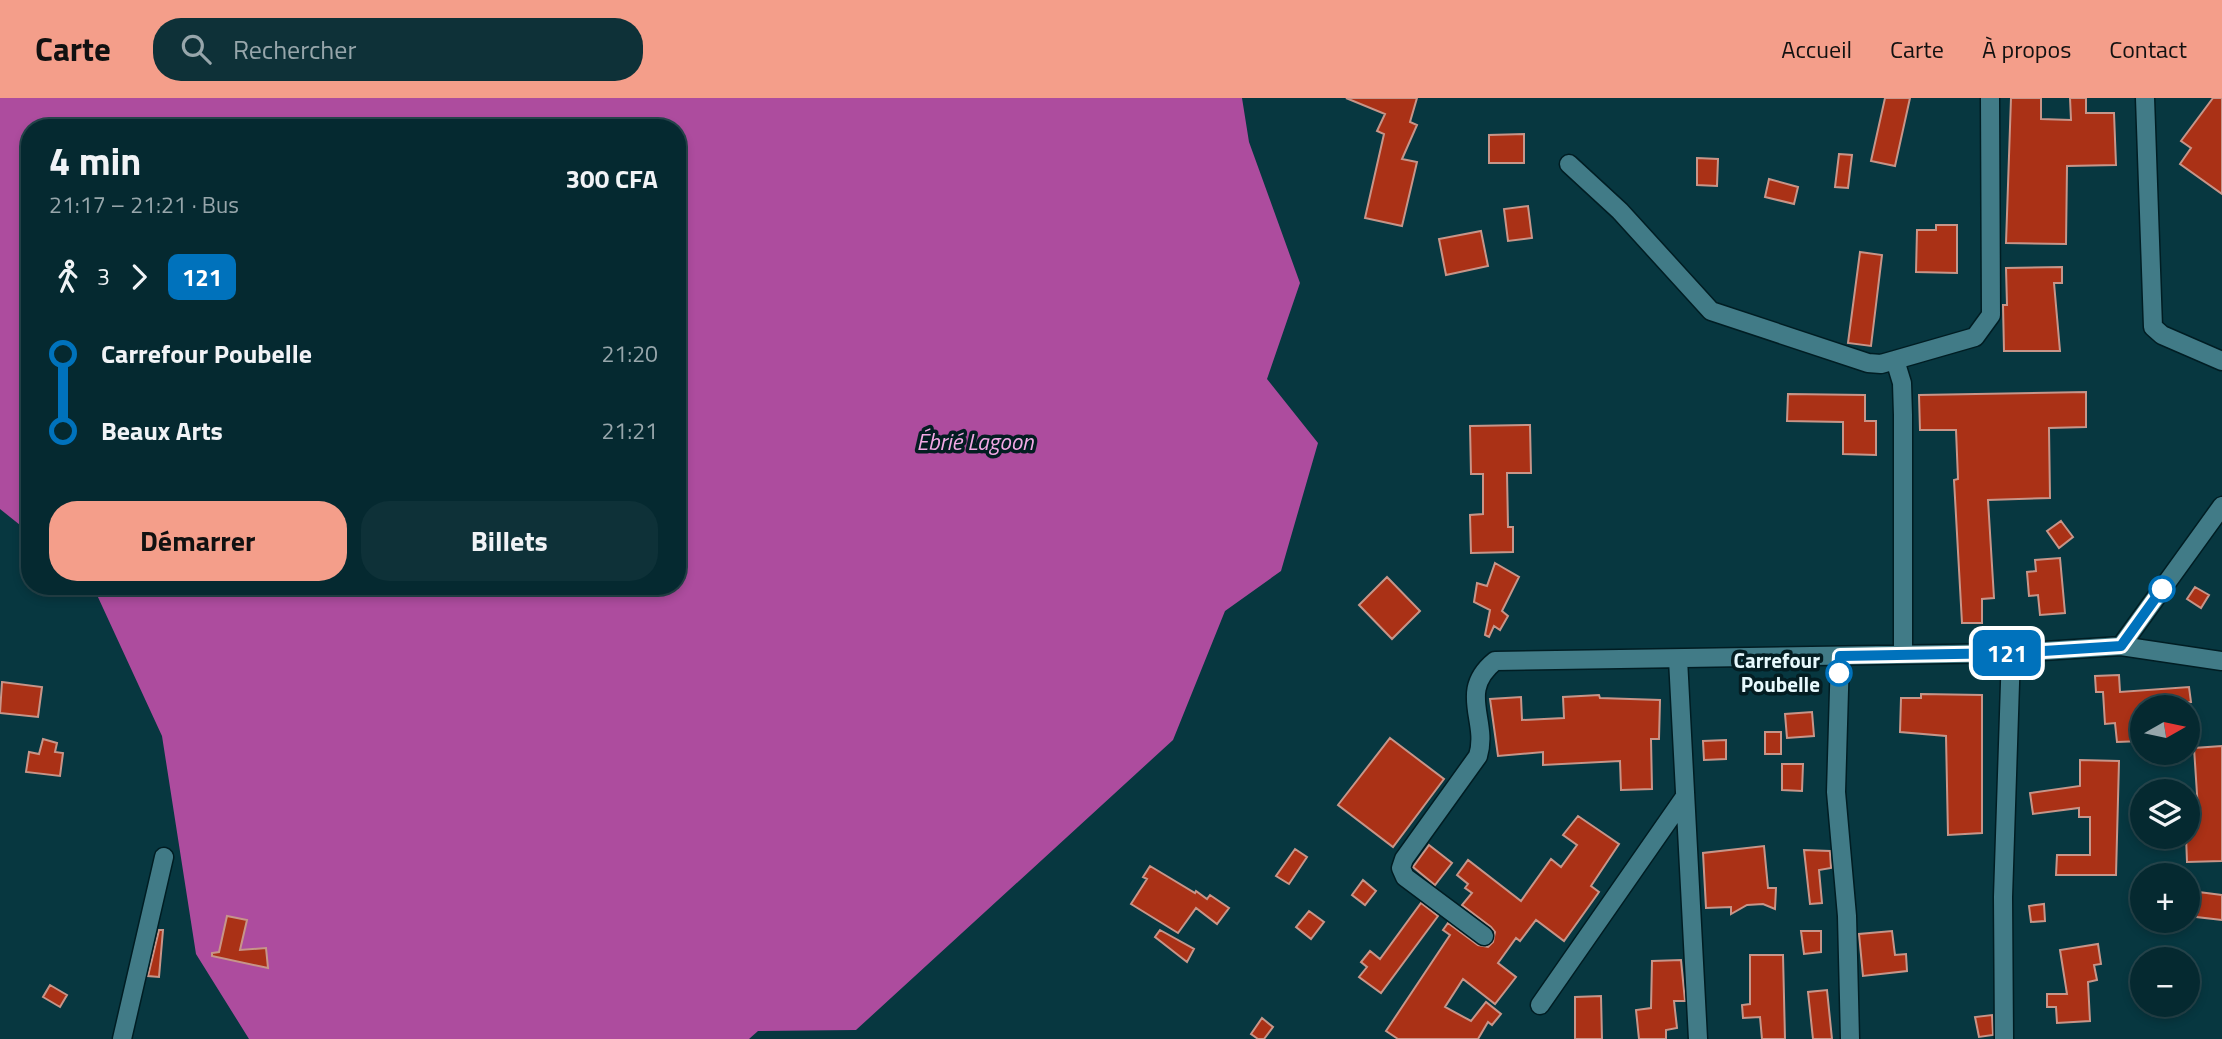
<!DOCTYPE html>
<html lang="fr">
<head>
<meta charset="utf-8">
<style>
  :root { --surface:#052930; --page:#0e3138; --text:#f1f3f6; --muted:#97a6ab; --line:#26454c; --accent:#f49e8a }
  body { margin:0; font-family:"Titillium Web",sans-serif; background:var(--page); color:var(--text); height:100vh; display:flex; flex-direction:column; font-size:26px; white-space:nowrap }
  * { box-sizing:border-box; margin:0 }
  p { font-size:23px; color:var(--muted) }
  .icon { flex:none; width:38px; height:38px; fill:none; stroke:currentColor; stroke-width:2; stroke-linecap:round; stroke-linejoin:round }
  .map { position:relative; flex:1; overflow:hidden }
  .drawer { position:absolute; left:21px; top:21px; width:665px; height:476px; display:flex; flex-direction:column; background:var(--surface); border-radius:28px; box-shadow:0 4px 10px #0003,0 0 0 2px var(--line) }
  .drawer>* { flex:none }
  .badge { padding:0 14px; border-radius:10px; font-size:24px; line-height:46px }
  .needle { width:46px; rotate:81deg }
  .controls { position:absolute; left:2130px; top:597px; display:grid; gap:14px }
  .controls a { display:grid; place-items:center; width:70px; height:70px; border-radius:50%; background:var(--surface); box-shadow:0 4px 10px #0003,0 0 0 2px var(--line); font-size:35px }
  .map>.badge { position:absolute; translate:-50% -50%; box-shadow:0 0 0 4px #fff }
  .legs { display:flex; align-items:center; gap:10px; height:77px; padding:0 28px; font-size:23px }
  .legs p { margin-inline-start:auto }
  .summary { display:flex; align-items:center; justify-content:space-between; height:119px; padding:0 28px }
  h1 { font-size:38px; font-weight:700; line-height:52px }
  .action { display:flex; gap:14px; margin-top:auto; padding:14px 28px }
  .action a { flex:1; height:80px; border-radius:28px; background:var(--accent); color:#111; font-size:28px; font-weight:700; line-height:80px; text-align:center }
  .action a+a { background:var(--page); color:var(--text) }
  ul { padding:0 28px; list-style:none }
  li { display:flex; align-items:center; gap:24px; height:77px; font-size:26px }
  li i { display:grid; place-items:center; width:10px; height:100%; margin:0 9px; background:currentColor }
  li i::after { content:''; width:18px; height:18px; margin:-9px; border:5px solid; border-radius:50%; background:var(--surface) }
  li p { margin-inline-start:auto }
  li:first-child i { background:linear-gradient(#0000 50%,currentColor 0) }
  li:last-child i { background:linear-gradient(currentColor 50%,#0000 0) }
  header { display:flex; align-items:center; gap:42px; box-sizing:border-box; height:98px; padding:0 35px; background:var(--accent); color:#111 }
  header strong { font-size:33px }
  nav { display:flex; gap:38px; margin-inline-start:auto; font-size:24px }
  .search { width:490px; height:63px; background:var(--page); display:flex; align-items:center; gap:18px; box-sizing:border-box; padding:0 24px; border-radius:28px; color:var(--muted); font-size:26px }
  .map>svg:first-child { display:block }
</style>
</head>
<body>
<header>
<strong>Carte</strong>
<div class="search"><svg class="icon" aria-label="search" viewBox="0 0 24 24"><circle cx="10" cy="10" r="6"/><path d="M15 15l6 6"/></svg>Rechercher</div>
<nav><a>Accueil</a><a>Carte</a><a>À propos</a><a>Contact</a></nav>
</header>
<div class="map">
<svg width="2222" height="941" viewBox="0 0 2222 941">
  <rect width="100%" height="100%" fill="#073740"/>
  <path fill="#ad4c9e" d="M0,0h1242l7,44 51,141 -33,96 51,64 -37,128 -56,40 -52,129 -317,290 -98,1 -9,8h-500l-53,-85 -34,-218 -65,-141 -10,-9h590v-458h-647v405l-30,-24z"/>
  <path fill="#aa3116" stroke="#c79589" stroke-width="2" d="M1346,0h71l-7,24 7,3 -15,34 15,3 -15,64 -37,-8 19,-84 -7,-3 8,-17z
    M1885,0h25l-15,68 -24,-5z
    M2011,0h30v21l30,1 -1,-22h16v15h28l2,52 -49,1 -1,78 -60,-1z
    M2213,0h9v96l-42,-30 11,-16 -10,-7z
    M1524,36v29h-35v-28z
    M1839,56l13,1 -4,33 -13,-1z
    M1697,60l21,1 -1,27 -20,-1z
    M1769,81l29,8 -4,17 -29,-7z
    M1528,108l4,32 -24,3 -4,-32z
    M1936,127h21v48l-41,-1 1,-42h19z
    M1481,133l7,35 -42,9 -7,-36z
    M1860,154l22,3 -11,91 -23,-3z
    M2062,169v16h-8l6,68h-56l-1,-46h4l-1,-37z
    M2086,294v35l-37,1 1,70 -62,2 6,98 -12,1v24h-20l-8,-143 4,-1 -2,-49h-36l-1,-35z
    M1788,296l77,1v26h11v34l-33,-1v-32l-56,-1z
    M1530,327l1,48h-24l1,54h5v25l-42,1 -1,-38 13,-1v-40h-12l-1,-48z
    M2061,423l12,16 -14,11 -12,-17z
    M2060,460l5,55 -25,2 -2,-20 -9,1 -2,-24 9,-1 -1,-11z
    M1495,465l24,14 -17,34 6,5 -8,14 -6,-4 -5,11 -4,-2 5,-25 -16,-8 3,-19 10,3z
    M1387,479l33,34 -28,28 -33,-34z
    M2195,489l14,8 -8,13 -14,-9z
    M2119,577l1,17 69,-5 2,15 -48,3 -1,36 -25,1 -2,-19 -10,1 -2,-32h-7l-1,-16z
    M2,584l40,5 -4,30 -38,-4z
    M1921,596l61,1v138l-34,2 -2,-99 -46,-4 1,-34h20z
    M1599,597l1,3 60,2 -1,39h-8l1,50 -31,1 -1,-29 -77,4v-13l-45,4 -8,-57 31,-2 1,23 42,-2 -1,-21z
    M1812,614l2,24 -27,2 -2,-24z
    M1765,634h16v22h-16z
    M1390,640l54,41 -51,68 -55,-42z
    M43,641l14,4 -2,9 8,1 -3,23 -34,-4 3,-20 10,2z
    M1726,642v19l-22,1 -1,-19z
    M2222,648v115l-35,1 -1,-26 5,-2 -1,-24 8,-1 -4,-61z
    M2080,662l39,1 -3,114h-60l1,-20h33v-38h-11v-9l-46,6 -3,-21 50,-7z
    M1782,666h21l-1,27 -20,-1z
    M1578,718l41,28 -28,42 8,6 -35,49 -28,-21 -16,21 -4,-3 -18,25 18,14 -21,27 -32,-25 -18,28 26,14 15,-19 15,12 -9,11 -4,-3 -10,17h-80l-12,-8 64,-96 -7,-5 5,-7 30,22 10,2 5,-5 2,-10 -4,-5 -29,-22 10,-12 -7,-5 3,-4 -11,-9 11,-15 53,41 30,-42 10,8 16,-22 -14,-10z
    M1429,747l23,18 -17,22 -22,-18z
    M1764,748l4,42h8l-1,21 -12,-5 -16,1 -16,9v-7l-25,1 -3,-55z
    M1295,751l12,8 -18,27 -13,-8z
    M1804,752l26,1 1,17 -12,2 3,33 -12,1z
    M1150,768l45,27 1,-2 11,8 3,-4 19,13 -12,16 -21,-16 -18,25 -47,-29 16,-25 -4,-2z
    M1363,782l13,11 -11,14 -13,-10z
    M2191,793l31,4v25l-34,-4z
    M1421,805l17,13 -57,77 -22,-16 8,-10 -6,-5 9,-11 10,8z
    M2044,806l1,17 -14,1 -2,-16z
    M1309,813l15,11 -13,17 -15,-12z
    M227,818l20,4 -7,30 26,-2 2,20 -56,-12v-3l7,-1z
    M159,832h4l-4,47 -11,-1z
    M1160,832l34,19 -7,13 -32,-25z
    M1801,833h20v21l-17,2z
    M1892,833l3,24 11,-1 1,17 -44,5 -4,-42z
    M2098,846l3,20 -7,1 3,15 -9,2 2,39 -33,2 -1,-16h-9v-13h20l-7,-44z
    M1750,857h33l2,84h-23l-2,-22 -17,1 -1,-13 8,-1z
    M1681,862l4,41h-11l3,27 -11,2v9h-27l-3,-29 15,-2 1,-47z
    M50,887l17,10 -7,12 -17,-10z
    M1827,892l5,49h-19l-5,-47z
    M1601,898l1,43h-27v-42z
    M1992,917l1,20 -14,2 -4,-20z
    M1262,920l11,9 -9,12h-6l-7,-5z"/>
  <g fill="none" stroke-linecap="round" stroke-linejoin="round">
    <g stroke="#001d23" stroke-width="21">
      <path id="minor" d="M2145,0l8,229 9,8 60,26
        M1569,66l51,47 91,100 157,52 13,1 14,-4 7,23 1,32v239
        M1895,262l80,-23 16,-22 -1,-217
        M2121,548l101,-140
        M1840,558l-4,136 11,124 3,123
        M1678,561l20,380
        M1484,838l-79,-59 -4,-9 3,-9 74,-103c11,-36 -21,-64 17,-95l516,-8 110,-7 101,15
        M1540,907l144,-207
        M122,941l42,-182
        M2004,941l-1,-142 8,-244"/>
    </g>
    <use href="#minor" stroke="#417b87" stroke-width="18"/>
  </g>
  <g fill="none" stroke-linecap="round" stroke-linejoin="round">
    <g stroke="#fff" stroke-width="16">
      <path id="line-1" d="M1839,575l1,-17 171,-3 110,-7 41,-57"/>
    </g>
    <use href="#line-1" stroke="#0072bc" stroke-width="10"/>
  </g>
  <g fill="#fff" stroke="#0072bc" stroke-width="3.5">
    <circle cx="2162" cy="491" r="12"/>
    <circle cx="1839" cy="575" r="12"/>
  </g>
  <g text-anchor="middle" stroke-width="7" stroke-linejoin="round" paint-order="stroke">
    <g font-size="21" font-weight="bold" fill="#e7f9fd" stroke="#041d22" text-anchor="end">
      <text x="1820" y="570">Carrefour<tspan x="1820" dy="24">Poubelle</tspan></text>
    </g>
    <g font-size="23" font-style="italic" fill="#f3a9e5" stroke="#041d22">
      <text x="975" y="352">Ébrié Lagoon</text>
    </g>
  </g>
</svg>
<div class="controls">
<a><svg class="needle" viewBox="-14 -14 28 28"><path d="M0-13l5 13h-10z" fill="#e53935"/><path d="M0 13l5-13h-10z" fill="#97a6ab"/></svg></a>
<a><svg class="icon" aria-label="layers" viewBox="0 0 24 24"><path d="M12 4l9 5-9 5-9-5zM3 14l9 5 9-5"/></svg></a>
<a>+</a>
<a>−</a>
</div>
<b class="badge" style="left:2007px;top:555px;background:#0072bc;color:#fff">121</b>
<section class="drawer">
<div class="summary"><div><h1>4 min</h1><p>21:17 – 21:21 · Bus</p></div><b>300 CFA</b></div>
<div class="legs"><svg class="icon" aria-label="walk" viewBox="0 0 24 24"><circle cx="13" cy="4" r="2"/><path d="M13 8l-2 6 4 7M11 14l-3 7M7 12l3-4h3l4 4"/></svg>3<svg class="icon" aria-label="forward" viewBox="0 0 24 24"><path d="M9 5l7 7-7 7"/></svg><b class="badge" style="background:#0072bc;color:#fff">121</b></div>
<ul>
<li><i style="color:#0072bc"></i><b>Carrefour Poubelle</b><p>21:20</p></li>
<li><i style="color:#0072bc"></i><b>Beaux Arts</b><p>21:21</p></li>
</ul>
<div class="action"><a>Démarrer</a><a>Billets</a></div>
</section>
</div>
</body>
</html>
